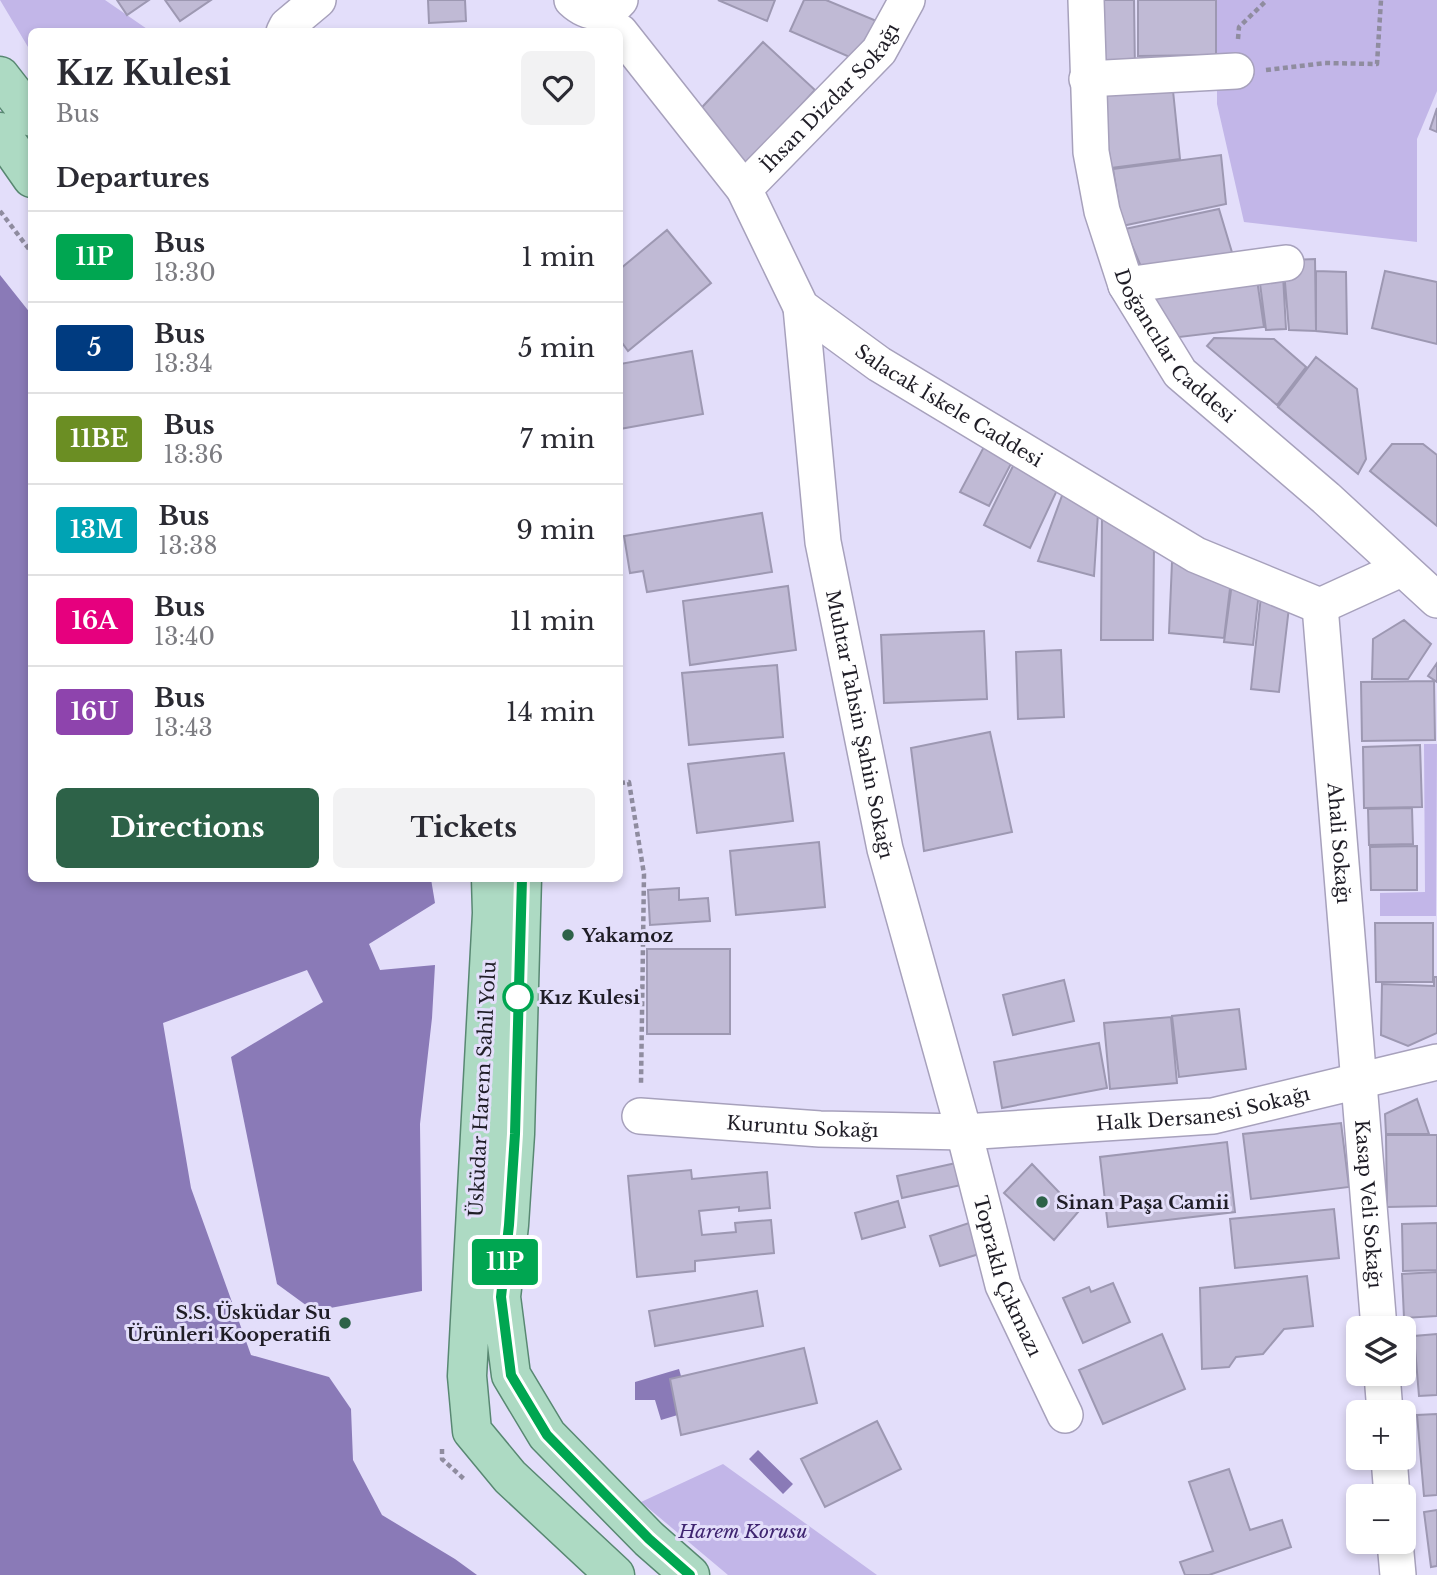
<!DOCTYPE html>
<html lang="en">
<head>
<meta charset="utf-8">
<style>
  :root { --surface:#fff; --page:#f2f2f3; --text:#2b2b33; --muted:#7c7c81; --line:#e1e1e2; --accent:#2d6248 }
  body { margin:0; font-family:"Libre Baskerville",serif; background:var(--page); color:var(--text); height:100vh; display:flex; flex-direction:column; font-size:26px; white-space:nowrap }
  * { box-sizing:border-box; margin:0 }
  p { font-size:23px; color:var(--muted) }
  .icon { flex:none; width:38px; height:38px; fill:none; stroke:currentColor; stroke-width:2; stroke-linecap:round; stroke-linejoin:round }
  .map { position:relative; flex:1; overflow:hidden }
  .sheet { position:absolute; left:28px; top:28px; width:595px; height:854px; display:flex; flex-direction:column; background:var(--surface); border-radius:10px; box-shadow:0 4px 10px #0003 }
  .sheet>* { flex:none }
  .badge { padding:0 14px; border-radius:5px; font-size:24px; line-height:46px }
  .buttons { position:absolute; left:1346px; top:1316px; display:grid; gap:14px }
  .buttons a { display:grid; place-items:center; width:70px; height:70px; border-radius:10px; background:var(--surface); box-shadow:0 4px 10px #0003; font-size:35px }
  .map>.badge { position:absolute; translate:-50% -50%; box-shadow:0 0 0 4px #fff }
  h2 { padding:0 28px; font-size:26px; line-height:63px }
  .round { display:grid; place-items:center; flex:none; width:74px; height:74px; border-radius:10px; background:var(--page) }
  .summary { display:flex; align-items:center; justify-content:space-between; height:119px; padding:0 28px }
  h1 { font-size:33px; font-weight:800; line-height:52px }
  .primary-button { display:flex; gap:14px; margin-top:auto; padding:14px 28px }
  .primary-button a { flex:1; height:80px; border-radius:10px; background:var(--accent); color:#fff; font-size:28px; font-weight:800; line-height:80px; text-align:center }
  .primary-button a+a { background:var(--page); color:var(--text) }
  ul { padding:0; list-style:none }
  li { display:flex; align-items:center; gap:21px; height:91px; padding:0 28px; border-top:2px solid var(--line) }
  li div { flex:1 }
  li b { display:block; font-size:26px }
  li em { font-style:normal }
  li .badge { min-width:77px; font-weight:700; text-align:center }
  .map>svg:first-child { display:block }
</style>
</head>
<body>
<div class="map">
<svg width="1437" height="1575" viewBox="0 0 1437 1575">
  <rect width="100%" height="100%" fill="#e3defa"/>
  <path fill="#c2b6e8" d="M0,0h105l45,31 -118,1 -1,20z
    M1217,0h220v91l-20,48v103l-173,-20 -27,-118z
    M1424,744h13l-1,172h-56v-23l45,-1z
    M723,1464l154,111h-149l-87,-73z"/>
  <path fill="#8a7ab7" d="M0,275l31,39 1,564 399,1 4,24 -66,41 11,26 55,-5 -3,53 -12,106 2,167 -108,20 -37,-27 -46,-227 92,-55 -16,-32 -144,53 28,165 60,167 78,22 22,32 2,51 29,55 73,44 22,16h-477z
    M679,1369l12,42 -30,9 -6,-20h-20v-18z
    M758,1450l35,34 -10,10 -34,-35z"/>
  <path fill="#c0bad5" stroke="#9d98b2" stroke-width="2" d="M117,0h32l-22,15z
    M165,0h46l-31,21z
    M428,0h37l1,21 -37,2z
    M718,0h57l-8,21z
    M804,0h22l53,22 -18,40 -71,-31z
    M1095,0h39l1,72h-40z
    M1138,0h78v55l-78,1z
    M763,42l52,48 -71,78 -53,-49z
    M1172,81l8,78 -69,9 -11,-85z
    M1437,108v24l-7,-3z
    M1221,155l5,49 -104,22 -9,-57z
    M1219,209l15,50 -89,17 -20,-47z
    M667,230l44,53 -83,68 -8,-11v-71z
    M1315,259l1,72 -27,-1 -5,-59 7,-11z
    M1316,271l30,1 1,62 -31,-3z
    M1385,271l52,11v62l-65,-16z
    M1256,273l8,54 -93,11 -21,-53z
    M1283,275l3,54 -20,1 -7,-54z
    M1214,338l60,1 32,28 -29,38 -70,-59z
    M692,351l11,63 -83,15v-65z
    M1316,357l41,32 9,70 -8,15 -80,-67z
    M986,443l28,15 -25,48 -29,-14z
    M1392,444h31l14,11v71l-67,-55z
    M1016,460l43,26 -29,62 -46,-23z
    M1063,493l35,20 -4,63 -56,-15z
    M762,513l10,59 -125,20 -4,-21 -13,2 -6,-37z
    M1102,516l52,28 -1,96h-52z
    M1172,562l13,1 46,17 -7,58 -55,-5z
    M1232,583l27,9 -6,53 -29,-3z
    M788,586l8,64 -106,15 -7,-64z
    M1261,596l29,3 -11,93 -28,-3z
    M1404,620l27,24 -23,35h-36l1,-40z
    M984,631l3,68 -103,4 -3,-68z
    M1061,650l3,67 -46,2 -2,-67z
    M1437,663v19l-9,-6z
    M777,665l6,72 -94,8 -7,-72z
    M1434,681l1,59 -73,1 -1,-59z
    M990,732l22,100 -88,19 -13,-103z
    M1420,745l2,62 -58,1 -1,-61z
    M784,753l9,68 -96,12 -9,-69z
    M1412,808l1,36 -44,1 -1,-36z
    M819,842l6,65 -89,8 -6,-64z
    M1417,846v44h-46l-1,-43z
    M679,888v12l29,-2 2,23 -60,4 -2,-35z
    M1375,923h58v59h-57z
    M647,949h83v85h-83z
    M1434,977h3v56l-29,13 -27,-11 1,-51 52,2z
    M1064,980l10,41 -61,14 -10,-40z
    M1239,1009l7,60 -67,8 -7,-61z
    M1171,1017l6,66 -67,6 -6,-66z
    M1099,1043l8,45 -105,20 -8,-46z
    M1417,1099l12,35h-43l-1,-20z
    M1341,1123l8,64 -98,12 -8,-65z
    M1386,1135h51v71l-50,1z
    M1227,1142l8,70 -127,15 -8,-70z
    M956,1163l5,22 -59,13 -5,-22z
    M1032,1164l46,48 -24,28 -50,-47z
    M691,1170l1,9 75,-7 3,36 -31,3v-4l-40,4 3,24 34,-3 -1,-9 36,-3 3,33 -79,8v10l-58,6 -9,-101z
    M898,1201l7,26 -43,12 -7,-26z
    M1334,1209l5,49 -104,10 -5,-49z
    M969,1223l10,31 -39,12 -10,-30z
    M1437,1223v47l-34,1 -1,-47z
    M1437,1272v44l-33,2 -2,-44z
    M1307,1276l6,50 -29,3 -21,25 -27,3 -7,10 -27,2 -2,-81z
    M1113,1283l17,39 -47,21 -20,-45 26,-11 2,5z
    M757,1291l6,35 -108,20 -6,-35z
    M1162,1334l23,55 -82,35 -24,-54z
    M1437,1334v61l-18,1 -5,-60z
    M804,1348l13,55 -136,32 -11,-56z
    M1437,1414v81l-13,1 -7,-81z
    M877,1421l24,48 -76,38 -24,-48z
    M1229,1469l21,61 32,-10 9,27 -82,28h-24l-5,-13 33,-11 -24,-69z
    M1437,1510v56l-6,1 -7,-55z"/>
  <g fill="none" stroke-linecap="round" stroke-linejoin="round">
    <g stroke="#a7a1bc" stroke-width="38">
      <g id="minor">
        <path d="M572,0c16,15 34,16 48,0"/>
        <path id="s1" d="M1086,0l5,152 11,59 24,74 54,88 146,125 111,102"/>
        <path d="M284,32l3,-6 31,-26"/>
        <path id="s2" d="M620,32l124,157 57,118 78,57 317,191 124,51 81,-37"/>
        <path d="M1087,79l149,-8"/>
        <path id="s3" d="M744,189l135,-138 28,-51"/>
        <path d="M1126,285l160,-22"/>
        <path id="s4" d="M801,307l22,235 62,307 79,283 39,153 62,130"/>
        <path id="s5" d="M1320,606l59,722"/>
        <path id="s6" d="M640,1116l180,13 144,3 249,-16 224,-54"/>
        <path d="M1382,1374l3,38"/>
        <path d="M1389,1458l3,38"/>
        <path d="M1395,1542l3,33"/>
      </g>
    </g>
    <g stroke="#588872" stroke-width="41">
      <path id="major" d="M0,76l32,41
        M0,132l32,46
        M491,878l1,35 -25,463 5,55 38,46 105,98
        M522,878l-7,256 -6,91 -8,72 10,78 36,60 102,104 41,36"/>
    </g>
    <path stroke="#8f8c9f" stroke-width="4.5" stroke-dasharray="5 3.5" stroke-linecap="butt" d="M1238,39l1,-12 28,-27
      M1266,70l59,-7 52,1 4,-64
      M0,211l32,42
      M620,783l9,-1 15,92 -3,210
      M442,1449v10l22,20"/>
    <use href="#minor" stroke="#fff" stroke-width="35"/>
    <use href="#major" stroke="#addac3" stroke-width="38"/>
  </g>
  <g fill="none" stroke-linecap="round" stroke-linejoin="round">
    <g stroke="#fff" stroke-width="16">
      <path id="line" d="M522,878l-7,256 -6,91 -8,72 10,78 36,60 102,104 41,36"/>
    </g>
    <use href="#line" stroke="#00a651" stroke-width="10"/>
  </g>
  <g fill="#2d6248" stroke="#e3defa" stroke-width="2.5">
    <circle cx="568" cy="935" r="7"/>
    <circle cx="1042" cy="1202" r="7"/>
    <circle cx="345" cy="1323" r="7"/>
  </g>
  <circle fill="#fff" stroke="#00a651" stroke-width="3.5" cx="518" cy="997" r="14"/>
  <g text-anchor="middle" stroke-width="6" stroke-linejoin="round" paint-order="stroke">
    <g font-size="19" fill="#1f1d26" stroke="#e3defa">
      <text dy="7" stroke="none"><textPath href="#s3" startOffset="126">İhsan Dizdar Sokağı</textPath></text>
      <text dy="7" stroke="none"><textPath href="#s1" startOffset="368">Doğancılar Caddesi</textPath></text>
      <text dy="7" stroke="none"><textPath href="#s2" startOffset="509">Salacak İskele Caddesi</textPath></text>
      <text dy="7" stroke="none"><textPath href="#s4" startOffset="422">Muhtar Tahsin Şahin Sokağı</textPath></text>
      <text dy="7" stroke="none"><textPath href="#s5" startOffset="238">Ahali Sokağı</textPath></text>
      <text transform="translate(482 1089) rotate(-87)" y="7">Üsküdar Harem Sahil Yolu</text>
      <text dy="7" stroke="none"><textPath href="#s6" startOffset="565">Halk Dersanesi Sokağı</textPath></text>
      <text dy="7" stroke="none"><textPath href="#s6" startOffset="163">Kuruntu Sokağı</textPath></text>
      <text dy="7" stroke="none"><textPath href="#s5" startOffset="600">Kasap Veli Sokağı</textPath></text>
      <text dy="7" stroke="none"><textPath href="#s4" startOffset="994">Topraklı Çıkmazı</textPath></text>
    </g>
    <g font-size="19" font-weight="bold" fill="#1f1d26" stroke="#e3defa" text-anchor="start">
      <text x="582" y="942">Yakamoz</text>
      <text x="1056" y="1209">Sinan Paşa Camii</text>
      <text x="331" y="1319" text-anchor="end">S.S. Üsküdar Su<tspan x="331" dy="22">Ürünleri Kooperatifi</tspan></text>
    </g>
    <g font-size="19" font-weight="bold" fill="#1f1d26" stroke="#e3defa" text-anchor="start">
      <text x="539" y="1004">Kız Kulesi</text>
    </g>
    <g font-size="19" font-style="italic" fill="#3f2570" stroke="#e3defa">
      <text x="743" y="1538">Harem Korusu</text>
    </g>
  </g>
</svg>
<div class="buttons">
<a><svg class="icon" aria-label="layers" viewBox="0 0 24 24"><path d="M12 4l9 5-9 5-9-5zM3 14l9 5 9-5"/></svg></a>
<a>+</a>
<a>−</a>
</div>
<b class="badge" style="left:505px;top:1262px;background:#00a651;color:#fff">11P</b>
<section class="sheet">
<div class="summary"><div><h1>Kız Kulesi</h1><p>Bus</p></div><a class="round"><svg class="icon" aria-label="heart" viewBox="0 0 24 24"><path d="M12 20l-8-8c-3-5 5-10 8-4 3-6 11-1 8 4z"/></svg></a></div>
<h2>Departures</h2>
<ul>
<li><span class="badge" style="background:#00a651;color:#fff">11P</span><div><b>Bus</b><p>13:30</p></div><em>1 min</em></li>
<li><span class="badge" style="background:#003b80;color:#fff">5</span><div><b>Bus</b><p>13:34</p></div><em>5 min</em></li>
<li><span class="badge" style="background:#6b8e23;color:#fff">11BE</span><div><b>Bus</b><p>13:36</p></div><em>7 min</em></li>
<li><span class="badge" style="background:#00a3b4;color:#fff">13M</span><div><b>Bus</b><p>13:38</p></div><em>9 min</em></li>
<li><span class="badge" style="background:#e6007e;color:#fff">16A</span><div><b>Bus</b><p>13:40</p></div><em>11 min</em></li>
<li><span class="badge" style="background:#8e44ad;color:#fff">16U</span><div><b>Bus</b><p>13:43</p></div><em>14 min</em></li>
</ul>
<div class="primary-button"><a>Directions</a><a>Tickets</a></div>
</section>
</div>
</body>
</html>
